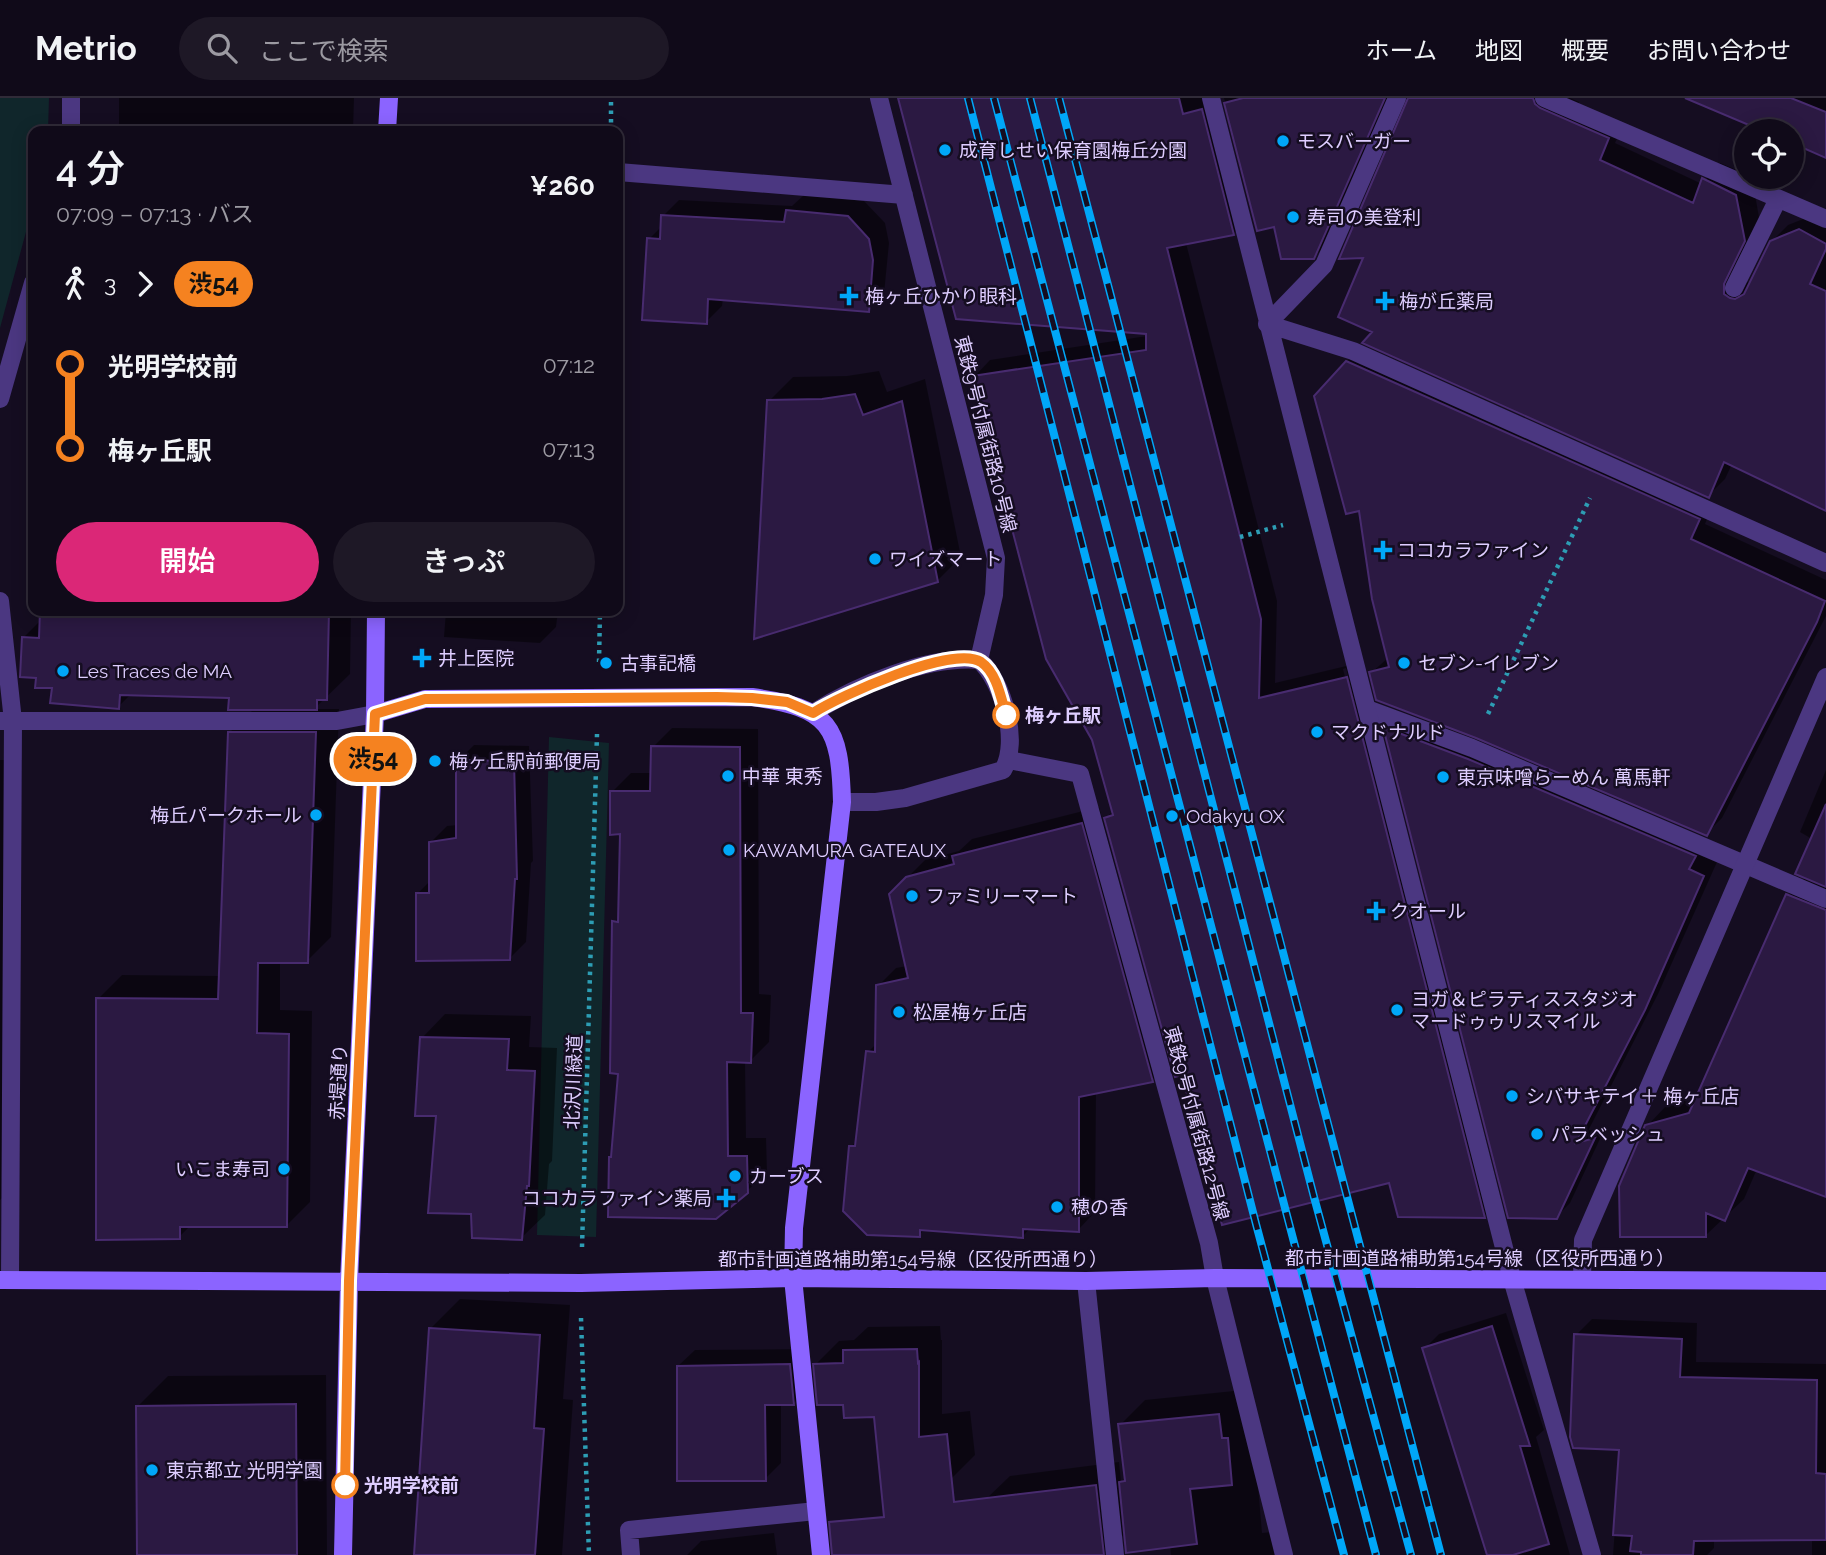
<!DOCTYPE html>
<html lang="ja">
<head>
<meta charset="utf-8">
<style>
  :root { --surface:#100a19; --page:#1e1826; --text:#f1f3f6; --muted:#9c9aa2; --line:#302b38; --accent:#db2777 }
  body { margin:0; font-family:Raleway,"Noto Sans JP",sans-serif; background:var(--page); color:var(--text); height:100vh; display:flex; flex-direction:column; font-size:26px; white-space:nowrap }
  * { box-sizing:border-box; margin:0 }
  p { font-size:23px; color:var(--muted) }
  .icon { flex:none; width:38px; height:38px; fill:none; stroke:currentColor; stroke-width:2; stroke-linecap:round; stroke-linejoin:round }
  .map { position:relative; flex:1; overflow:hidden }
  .panel { position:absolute; left:28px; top:28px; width:595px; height:490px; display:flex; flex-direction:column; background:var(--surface); border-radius:14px; box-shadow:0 4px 18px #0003,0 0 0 2px var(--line) }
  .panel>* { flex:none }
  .badge { padding:0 14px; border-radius:23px; font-size:24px; line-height:46px }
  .controls { position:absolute; left:1734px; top:21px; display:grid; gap:14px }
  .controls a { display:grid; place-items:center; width:70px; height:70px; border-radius:50%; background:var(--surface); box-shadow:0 4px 18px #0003,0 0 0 2px var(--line); font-size:35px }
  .map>.badge { position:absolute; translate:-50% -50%; box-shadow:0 0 0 4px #fff }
  .legs { display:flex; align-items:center; gap:10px; height:77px; padding:0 28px; font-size:23px }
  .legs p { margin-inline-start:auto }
  .head { display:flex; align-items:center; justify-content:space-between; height:119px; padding:0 28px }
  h1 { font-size:38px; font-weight:600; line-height:52px }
  .primary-button { display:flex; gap:14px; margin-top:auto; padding:14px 28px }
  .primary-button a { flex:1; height:80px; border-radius:42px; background:var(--accent); color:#fff; font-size:28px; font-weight:600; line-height:80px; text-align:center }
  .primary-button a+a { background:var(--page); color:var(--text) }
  ul { padding:0 28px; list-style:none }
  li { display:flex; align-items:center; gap:24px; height:84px; font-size:26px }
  li i { display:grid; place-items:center; width:10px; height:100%; margin:0 9px; background:currentColor }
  li i::after { content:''; width:18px; height:18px; margin:-9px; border:5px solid; border-radius:50%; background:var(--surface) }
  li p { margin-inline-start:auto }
  li:first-child i { background:linear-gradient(#0000 50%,currentColor 0) }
  li:last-child i { background:linear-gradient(currentColor 50%,#0000 0) }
  header { display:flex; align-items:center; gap:42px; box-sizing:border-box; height:98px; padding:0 35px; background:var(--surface); border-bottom:2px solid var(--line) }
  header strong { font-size:33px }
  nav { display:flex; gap:38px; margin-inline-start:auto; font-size:24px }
  .search { width:490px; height:63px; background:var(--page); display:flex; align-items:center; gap:18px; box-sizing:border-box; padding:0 24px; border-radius:38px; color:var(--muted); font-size:26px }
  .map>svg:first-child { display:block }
</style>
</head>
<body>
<header>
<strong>Metrio</strong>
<div class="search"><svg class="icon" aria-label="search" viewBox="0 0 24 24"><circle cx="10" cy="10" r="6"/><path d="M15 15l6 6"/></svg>ここで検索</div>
<nav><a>ホーム</a><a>地図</a><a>概要</a><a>お問い合わせ</a></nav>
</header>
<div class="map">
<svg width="1826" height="1457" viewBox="0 0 1826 1457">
  <rect width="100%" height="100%" fill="#150d21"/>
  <path fill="#10262b" d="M0,0h49l-1,33h-15v75l-33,122z
    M549,639l60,6 -13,494 -59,-2z"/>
  <path fill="#0007" fill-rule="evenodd" d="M119,0h235l-1,33h-234z
    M900,0h320l30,119 -17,17 -47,9 91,358 -2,82 88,-21 138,538 -17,16 -94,-35 -206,-108 -78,-255 7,-7 -19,-72 -120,-362 16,-17 157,-24v-4zM1346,570l136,534h-3l-136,-533z
    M1224,0h169l-62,142 -17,17 -39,-32 -17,4z
    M1409,0h161l9,4 -2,4 46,19 -8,18 87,41 18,-21 26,11v3h6l8,46 -20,54 7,5 4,1 20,-41 17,-17 38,-15v300l-94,-46 -7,15 -17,17 -333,-165 -9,-74z
    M1688,0h138v58l-34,-15v-10h-25z
    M804,97l60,6 21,22 4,20 -5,51 -16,16 -145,-12 -1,8 -16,16 -57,-83 14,-14v-9l16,-16 113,6z
    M1363,248l351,157 -9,21 121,56v36l-104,202 -16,16 -335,-161 18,-16 -42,-295z
    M879,273l8,21 38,-13 36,178 -24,24 -168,-180 24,-24 54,-1z
    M33,364v52h-2z
    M42,513h309l-1,63 -36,35h25l-8,228 -24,24h-27v49l32,1 -2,191 -24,24 -95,-1 -12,12 -81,-238 24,-24 99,1 8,-243 26,-25 -24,-12 -100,-2 -13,13 -64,-20 -16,-10 -14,-40 18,-18z
    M446,513h112l-2,16 -16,16 -96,-6z
    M1398,616l319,148 -59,132 -70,137 18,-5 -36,77 -14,14h-46l-125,-489z
    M672,630l86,1 1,265 12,1 -2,47 -19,19h-5l1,77h20l1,34 -20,19 -134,-36 7,-83 -6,-150 6,-5 2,-85 -10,-40 19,-19h21l1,-26z
    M474,647l55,1 4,115 -2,2 -5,79 -16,16 -92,-65 12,-12v-38l17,-17 11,-1v-64z
    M0,662h22l-9,427 -13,13z
    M1826,672v425l-69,-26 -13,30 -39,37 -58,-110 20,-21 32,-8 89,-202 18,-19 6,-37 -12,-7z
    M1099,709l70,256 -17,17 -56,12 -1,120 -17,18 -47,-3 -8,9 -98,-7 -6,6 -68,-88 6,-7 11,-88 9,-9 1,-57 18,-18 11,-2 -16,-72 34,-34 34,-9 13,-12z
    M445,916l86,2 -2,31 28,1 -5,113 -3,3 -4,51 -24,23 -48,-26 -36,-98 -15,-76z
    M460,1201l110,6 -7,94 10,1 -11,155h-147l15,-226z
    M1506,1215l38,117 -8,7 34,118h-81l-65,-206 15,-15z
    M1592,1221l105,4 -1,39 130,2v191h-14v-16l-98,1v8l-7,7h-94l8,-107 -45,-113z
    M940,1228l1,14h1v74l28,-3 5,44 -24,24 -75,-63 -31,-13 -30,-38 24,-24 15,-1 14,-13z
    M806,1251l4,38 -16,16h-13v60l-16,16 -87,-113 17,-16z
    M326,1277l1,180h-188l-1,-149 30,-30z
    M1244,1292l8,24 10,119 11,-1 3,23h-105l-1,-9 -44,-14 -22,23h-225l107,-56 24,-23 109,-14 2,20 5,-5 -6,-52 25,-25z
    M774,1435l3,22h-90l14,-14z"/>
  <path fill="#2b1942" stroke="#482b6f" stroke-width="2" d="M898,0h281l4,16 19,-5 32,126 -67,13 94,371 -2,79 88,-21 138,541 -87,-1 -9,-34 -167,42 -40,-150 -7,2 -71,-259 9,-3 -21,-75 -46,-81 -74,-283 174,-26v-16l-190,-15z
    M1243,0h142l-71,161h-33l-7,-32 -17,4 -33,-128z
    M1408,0h125l2,6 5,4 69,30 -9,22 93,43 9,-25 34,17 9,46 -21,43v10l6,4 5,1 9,-5 26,-53 29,-12 27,15v5l-16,35 16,7v220l-102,-49 -15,36 -347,-155 10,-11 -34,-15 25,-59 -24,1z
    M1685,0h106l35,14v46l-34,-15v-12h-29z
    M786,112l62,6 21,23 4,21 -4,52 -161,-13 -1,25 -65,-4 5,-82 13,1 1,-24 123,7z
    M1346,263l354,158 -9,20 134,62 -8,21 -110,214 -231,-98 -100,-38 -7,-28 20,-5 -17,-68 -13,-88 -13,3 -32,-118z
    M855,296l8,21 39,-14 36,181 -184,57 13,-239 55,-1z
    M40,513h289l-2,89h-10v10h-89l1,-12 -109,-3 -1,14 -69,-6 2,-15h-17l1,-10 -16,-1 2,-40 17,1z
    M1383,629l85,32 228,97 -7,13 15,7 -59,134 -69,133 19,-5 -38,81 -49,-1z
    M228,634h88l-8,231h-50l-1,70 32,1 -2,193h-107v12l-84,1v-242l122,1z
    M651,648l89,1 1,266h12l-2,50 -24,-1 1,94h19l1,37 -32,26 -108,-2 1,-60h2l7,-83 -8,-1 2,-152 6,1 2,-88 -10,1v-44h40z
    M456,662l58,1 3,118h-2l-5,81 -94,1v-68h13v-51l27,-4z
    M1826,706v83l-31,-13z
    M1082,725l71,259 -74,15v135l-56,-3v9l-103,-8v7l-53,-2 -24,-24 6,-65h6l11,-95 9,1 1,-67 32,-7 -19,-84 17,-17 48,-13 -2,-8z
    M1786,796l40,16v287l-78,-29 -23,53 -19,-8v24h-86l-1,-51 26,-61 44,-12z
    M420,939l89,2 -2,31 28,1 -6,115h-2l-5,54 -50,-2 -1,-24 -43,-1 8,-97h-21z
    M1492,1228l38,120h-10l29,98 -36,11h-26l-65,-207z
    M429,1230l111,7 -6,93 10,1 -9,126h-121z
    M1574,1236l108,5 -2,38 137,3 -1,93 10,1v66l-132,1 -1,14h-52v-3l-11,-1 2,-15 -19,-1 6,-85 -46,-2 -3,-11z
    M917,1251l1,14 1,-1v75l28,-3 7,68 142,-17 8,70h-272l-3,-33 55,-5 -10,-100 -30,1 -1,-13h-26l-4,-41 30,-1v-13z
    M790,1266l4,41h-29l1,76h-89v-115z
    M296,1306l1,151h-160l-1,-149z
    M1219,1316l3,24h6l4,47 -42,4 7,55 -71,9 -7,-71 6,-1 -7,-57z"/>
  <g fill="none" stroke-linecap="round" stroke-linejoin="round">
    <path stroke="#2d9db4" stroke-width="4.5" stroke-dasharray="3.5 5" stroke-linecap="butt" d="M611,33v-33
      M1240,439l43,-12
      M599,564l1,-51
      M1488,616l102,-216
      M582,1149l15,-513
      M581,1220l8,237"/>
    <path stroke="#4b3781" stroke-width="18" d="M1544,0l282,121
      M1734,190l44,-89
      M1367,611l105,39 354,151"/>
    <path stroke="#4b3781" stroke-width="18" d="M71,0v33
      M879,0l117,460 -2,37 -15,65
      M1211,0l301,1181 80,276
      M618,74l286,23
      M1267,226l86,27 473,212
      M1267,226l57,-59 73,-167
      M0,301l33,-116
      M0,503l13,120 -3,559
      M813,615c44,-28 113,-57 166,-53 24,21 41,82 24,110l-98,28 -29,4h-34
      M0,623h337l38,-7
      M1009,662l71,14 129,469 6,35 69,277
      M1582,1181l1,-39 243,-563
      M1086,1183l29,274
      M631,1457l-2,-25 187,-19"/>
    <path stroke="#8b64ff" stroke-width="18" d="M387,33l2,-33
      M375,616l50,-15 327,-2c78,11 88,28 90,105l-48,426 -1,50 28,277
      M0,1182l581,3 212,-5 293,3 129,-3 611,3
      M343,1457l6,-274 26,-567 1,-103"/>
    <g stroke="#00a7f8" stroke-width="8">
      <path id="rail" d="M968,0l288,1126 88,331
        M994,0l382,1457
        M1030,0l284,1099 97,358
        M1059,0l382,1457"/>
    </g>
    <use href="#rail" stroke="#150d21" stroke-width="5" stroke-dasharray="16" stroke-linecap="butt"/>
  </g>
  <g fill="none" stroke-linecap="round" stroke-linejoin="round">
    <g stroke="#fff" stroke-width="16">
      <path id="line-1" d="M345,1387l4,-204 26,-567 50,-15 292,-2 35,1 35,4 26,11c27,-17 140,-69 168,-51 16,11 20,36 25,53"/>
    </g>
    <use href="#line-1" stroke="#f58220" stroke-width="10"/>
  </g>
  <g fill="#00a7f8" stroke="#150d21" stroke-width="2.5">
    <circle cx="1283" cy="43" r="7"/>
    <circle cx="945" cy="52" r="7"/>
    <circle cx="1293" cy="119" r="7"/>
    <path d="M845.5 187.5h7v7h7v7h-7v7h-7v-7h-7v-7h7z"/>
    <path d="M1381.5 192.5h7v7h7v7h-7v7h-7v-7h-7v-7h7z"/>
    <path d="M1379.5 441.5h7v7h7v7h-7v7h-7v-7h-7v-7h7z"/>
    <circle cx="875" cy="461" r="7"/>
    <path d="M418.5 549.5h7v7h7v7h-7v7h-7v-7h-7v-7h7z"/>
    <circle cx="606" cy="565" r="7"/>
    <circle cx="1404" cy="565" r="7"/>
    <circle cx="63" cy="573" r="7"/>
    <circle cx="1317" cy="634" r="7"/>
    <circle cx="435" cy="663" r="7"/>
    <circle cx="728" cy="678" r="7"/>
    <circle cx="1443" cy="679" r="7"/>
    <circle cx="316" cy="717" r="7"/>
    <circle cx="1172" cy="718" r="7"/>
    <circle cx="729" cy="752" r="7"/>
    <circle cx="912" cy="798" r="7"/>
    <path d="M1372.5 802.5h7v7h7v7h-7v7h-7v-7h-7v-7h7z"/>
    <circle cx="1397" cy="912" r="7"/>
    <circle cx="899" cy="914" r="7"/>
    <circle cx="1512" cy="998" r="7"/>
    <circle cx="1537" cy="1036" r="7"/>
    <circle cx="284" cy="1071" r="7"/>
    <circle cx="735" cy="1078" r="7"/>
    <path d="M722.5 1089.5h7v7h7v7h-7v7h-7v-7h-7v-7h7z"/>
    <circle cx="1057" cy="1109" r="7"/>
    <circle cx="152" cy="1372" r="7"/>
  </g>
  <g fill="#fff" stroke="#f58220" stroke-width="3.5">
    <circle cx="1006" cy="617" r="12"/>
    <circle cx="345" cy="1387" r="12"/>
  </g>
  <g text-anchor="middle" stroke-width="5" stroke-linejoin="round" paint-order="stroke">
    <g font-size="19" fill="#decdff" stroke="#150d21" text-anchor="start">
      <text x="1297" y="50">モスバーガー</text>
      <text x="959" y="59">成育しせい保育園梅丘分園</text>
      <text x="1307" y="126">寿司の美登利</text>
      <text x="865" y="205">梅ヶ丘ひかり眼科</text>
      <text x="1399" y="210">梅が丘薬局</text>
      <text x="1397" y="459">ココカラファイン</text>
      <text x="889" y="468">ワイズマート</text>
      <text x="438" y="567">井上医院</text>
      <text x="620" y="572">古事記橋</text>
      <text x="1418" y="572">セブン-イレブン</text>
      <text x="77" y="580">Les Traces de MA</text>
      <text x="1331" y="641">マクドナルド</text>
      <text x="449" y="670">梅ヶ丘駅前郵便局</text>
      <text x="742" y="685">中華 東秀</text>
      <text x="1457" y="686">東京味噌らーめん 萬馬軒</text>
      <text x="302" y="724" text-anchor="end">梅丘パークホール</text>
      <text x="1186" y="725">Odakyu OX</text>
      <text x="743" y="759">KAWAMURA GATEAUX</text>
      <text x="926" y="805">ファミリーマート</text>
      <text x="1390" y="820">クオール</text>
      <text x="1411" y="908">ヨガ＆ピラティススタジオ<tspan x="1411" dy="22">マードゥゥリスマイル</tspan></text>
      <text x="913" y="921">松屋梅ヶ丘店</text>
      <text x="1526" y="1005">シバサキテイ＋ 梅ヶ丘店</text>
      <text x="1551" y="1043">パラベッシュ</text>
      <text x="270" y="1078" text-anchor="end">いこま寿司</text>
      <text x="749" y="1085">カーブス</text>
      <text x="712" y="1107" text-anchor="end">ココカラファイン薬局</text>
      <text x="1071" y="1116">穂の香</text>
      <text x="166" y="1379">東京都立 光明学園</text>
    </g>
    <g font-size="19" fill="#decdff" stroke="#150d21">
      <text transform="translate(986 336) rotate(76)" y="7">東鉄9号付属街路10号線</text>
      <text transform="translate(338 984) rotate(-87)" y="7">赤堤通り</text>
      <text transform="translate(573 984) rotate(-88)" y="7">北沢川緑道</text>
      <text transform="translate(1197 1025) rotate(75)" y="7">東鉄9号付属街路12号線</text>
      <text x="1480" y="1167">都市計画道路補助第154号線（区役所西通り）</text>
      <text x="913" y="1168">都市計画道路補助第154号線（区役所西通り）</text>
    </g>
    <g font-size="19" font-weight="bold" fill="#decdff" stroke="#150d21" text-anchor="start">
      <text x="1025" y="624">梅ヶ丘駅</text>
      <text x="364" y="1394">光明学校前</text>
    </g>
  </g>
</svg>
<div class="controls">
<a><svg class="icon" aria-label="locate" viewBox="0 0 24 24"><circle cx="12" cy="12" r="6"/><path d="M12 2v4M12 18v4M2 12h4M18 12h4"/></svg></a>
</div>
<b class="badge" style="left:373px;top:661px;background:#f58220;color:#111">渋54</b>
<section class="panel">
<div class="head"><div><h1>4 分</h1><p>07:09 – 07:13 · バス</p></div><b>¥260</b></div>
<div class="legs"><svg class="icon" aria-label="walk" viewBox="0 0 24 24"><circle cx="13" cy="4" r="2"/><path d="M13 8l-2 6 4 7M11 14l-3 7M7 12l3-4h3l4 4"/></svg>3<svg class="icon" aria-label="forward" viewBox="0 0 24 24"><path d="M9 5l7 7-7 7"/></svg><b class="badge" style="background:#f58220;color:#111">渋54</b></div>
<ul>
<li><i style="color:#f58220"></i><b>光明学校前</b><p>07:12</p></li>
<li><i style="color:#f58220"></i><b>梅ヶ丘駅</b><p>07:13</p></li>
</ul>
<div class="primary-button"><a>開始</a><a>きっぷ</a></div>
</section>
</div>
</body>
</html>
